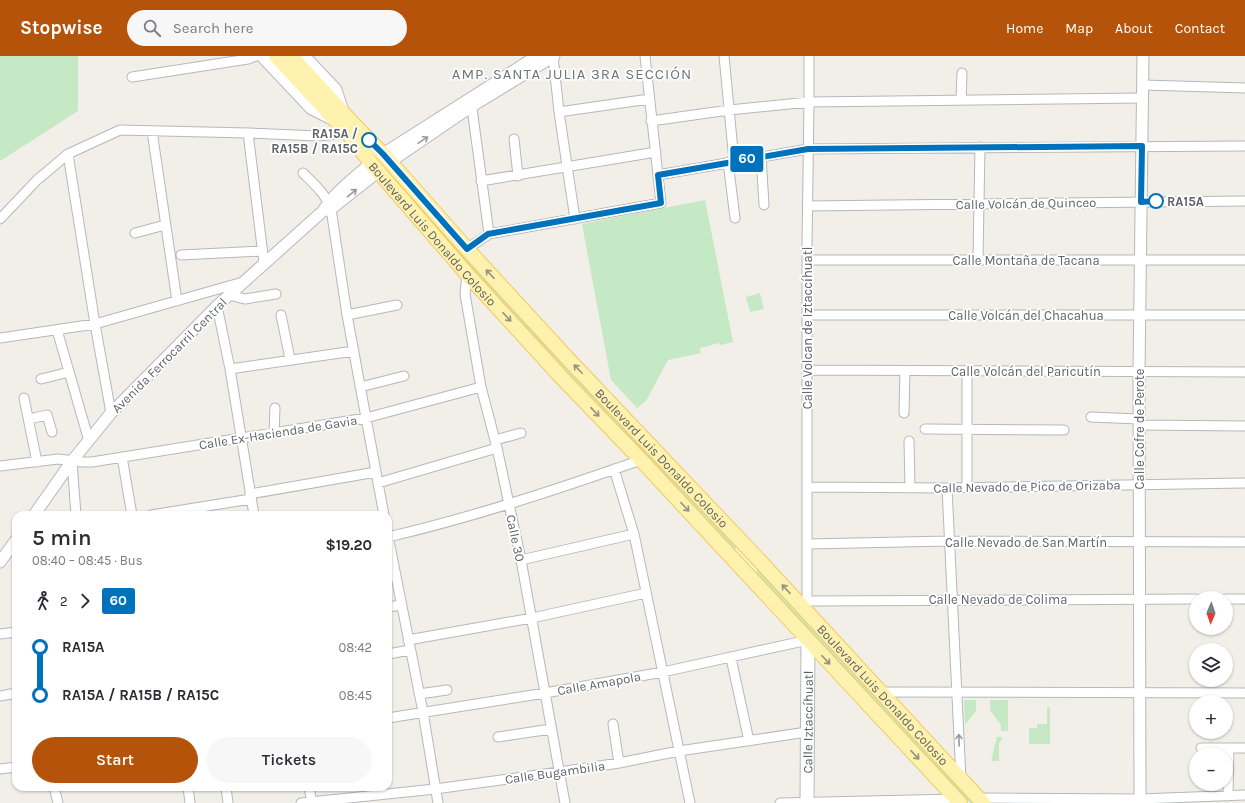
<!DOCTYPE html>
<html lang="en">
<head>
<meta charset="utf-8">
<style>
  :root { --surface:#fff; --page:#f7f7f7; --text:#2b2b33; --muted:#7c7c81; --accent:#b45309 }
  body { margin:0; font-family:Karla,sans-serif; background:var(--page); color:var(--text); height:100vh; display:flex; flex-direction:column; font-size:15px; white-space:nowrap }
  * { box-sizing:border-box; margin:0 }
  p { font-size:13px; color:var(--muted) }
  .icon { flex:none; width:22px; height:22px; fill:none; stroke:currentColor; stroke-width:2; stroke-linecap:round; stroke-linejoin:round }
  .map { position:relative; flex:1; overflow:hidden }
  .sheet { position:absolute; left:12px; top:455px; width:380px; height:280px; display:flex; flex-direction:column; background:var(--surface); border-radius:12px; box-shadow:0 1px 3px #0004 }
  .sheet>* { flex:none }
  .badge { padding:0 8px; border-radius:3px; font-size:14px; line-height:26px }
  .needle { width:26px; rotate:182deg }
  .buttons { position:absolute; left:1189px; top:535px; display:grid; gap:8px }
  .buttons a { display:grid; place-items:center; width:44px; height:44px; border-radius:50%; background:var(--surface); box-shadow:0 1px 3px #0004; font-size:20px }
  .map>.badge { position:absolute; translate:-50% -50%; box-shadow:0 0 0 2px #fff }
  .legs { display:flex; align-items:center; gap:6px; height:44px; padding:0 20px; font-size:13px }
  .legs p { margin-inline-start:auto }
  .summary { display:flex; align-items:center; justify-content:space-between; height:68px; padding:0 20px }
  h1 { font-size:22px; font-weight:600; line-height:30px }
  .button { display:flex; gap:8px; margin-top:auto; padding:8px 20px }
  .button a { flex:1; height:46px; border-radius:24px; background:var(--accent); color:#fff; font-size:16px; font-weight:600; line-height:46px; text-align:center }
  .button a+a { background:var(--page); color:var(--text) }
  ul { padding:0 20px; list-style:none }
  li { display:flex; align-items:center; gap:14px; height:48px; font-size:15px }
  li i { display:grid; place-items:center; width:6px; height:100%; margin:0 5px; background:currentColor }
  li i::after { content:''; width:10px; height:10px; margin:-5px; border:3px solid; border-radius:50%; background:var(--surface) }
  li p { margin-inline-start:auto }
  li:first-child i { background:linear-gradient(#0000 50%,currentColor 0) }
  li:last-child i { background:linear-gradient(currentColor 50%,#0000 0) }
  header { display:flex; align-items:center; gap:24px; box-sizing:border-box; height:56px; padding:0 20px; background:var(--accent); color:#fff }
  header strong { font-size:19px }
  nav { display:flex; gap:22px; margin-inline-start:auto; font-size:14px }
  .search { width:280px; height:36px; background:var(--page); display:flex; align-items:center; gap:10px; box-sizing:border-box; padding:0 14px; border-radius:22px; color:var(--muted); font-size:15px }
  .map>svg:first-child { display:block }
</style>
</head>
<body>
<header>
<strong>Stopwise</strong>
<div class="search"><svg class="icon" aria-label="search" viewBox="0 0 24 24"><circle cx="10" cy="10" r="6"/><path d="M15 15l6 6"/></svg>Search here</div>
<nav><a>Home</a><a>Map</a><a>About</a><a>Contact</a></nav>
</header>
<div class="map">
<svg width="1245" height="747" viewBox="0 0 1245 747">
  <rect width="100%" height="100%" fill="#f1efe8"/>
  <path fill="#c5e8c5" d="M0,0h78v55l-78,50z
    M378,106l44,45 316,340 -4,3 -317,-339z
    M705,144l28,142 -13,3 -1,-2 -19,5 1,5 -33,7 -22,41 -9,7 -26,-28 -29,-156z
    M760,237l4,16 -14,3 -4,-15z
    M757,514h3l217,233h-7l-214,-229z
    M964,644h12v11l-11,14z
    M990,644h18v31h-7v-6l-11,-15z
    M1050,651v37h-21v-16h8v-4h10v-16z
    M997,681h5v2l-3,4v18h-8z"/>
  <path fill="#fbf3d9" d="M738,491l22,23h-3l-1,4 -22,-24z"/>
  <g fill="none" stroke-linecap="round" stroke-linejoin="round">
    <g stroke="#b5b8bc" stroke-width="11">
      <path id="minor" d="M553,0l6,56 16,107
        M724,0l10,105
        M132,21l116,-18 8,-3
        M1143,29l102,3
        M961,44l1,-27
        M471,45l18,133
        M559,56l90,-13
        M651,65l78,-11 80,-8 333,-4
        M152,75l25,170
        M248,77l16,130
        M514,83l4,37
        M68,98l27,170 16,89
        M761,100l3,49
        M728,106l7,56
        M303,117c11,11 23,21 28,36l16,106 37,200
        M658,119l150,-26 437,-3
        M481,125l175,-29
        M808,150l437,-5
        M0,163l37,-39 31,-26 52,-24 128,3 70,3 29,-3
        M135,177l30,-8
        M467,193l22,-15 172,-31 -16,-147
        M181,199l81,-4
        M978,203l2,-112
        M807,204h438
        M467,218l-2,20 16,93 16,61 24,112 44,243
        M229,239l16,4 31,-5
        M217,250l13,63 24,146
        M281,259l9,44
        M347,259l50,-10
        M807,259h438
        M57,274l32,111
        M0,282l95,-14 148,-42
        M230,313l124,-18
        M807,314l438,2
        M967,316v115
        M41,323l28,-7
        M360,331l44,-11
        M24,342l13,64
        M904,357l1,-42
        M1091,361l48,2
        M29,363l18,-4 5,17
        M1139,369l106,1
        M925,373l139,1
        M274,378l1,-26
        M495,384l26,-7
        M909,385l1,46
        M122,401l10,58
        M72,405l4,54
        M0,410l58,-7 24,3h10l274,-44 115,-31
        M614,413l20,65 56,269
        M378,427l119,-35
        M808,431l139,1 298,-5
        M947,432l14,291
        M250,438l126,-22
        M151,459l100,-16
        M388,480l35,176 15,91
        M388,481c86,-20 170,-48 253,-77
        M808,488l141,-3 296,1
        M521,504l113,-26
        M1226,543h19
        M807,545v-355l2,-144v-46
        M807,545l389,-2
        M388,551l13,-2
        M0,578l16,-2
        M408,584l124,-22 114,-25
        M388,598l22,-4
        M731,602l18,83
        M882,636l363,1
        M419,638l28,-4
        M0,640l16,-3
        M388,662l157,-25 118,-21 145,-32
        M613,668l6,39
        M498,681l53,-8
        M1201,692h44
        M0,713l16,-2
        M54,731l4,16
        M188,731l2,16
        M226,731l2,16
        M309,731l3,16
        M1228,740l1,-48
        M978,742l162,1 105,-4
        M301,747l134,-14 124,-17 60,-9 60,-12 128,-19
        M780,747l176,-4"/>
    </g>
    <g stroke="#b5b8bc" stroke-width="13">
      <path id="tertiary" d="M383,98l154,-98
        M390,106l82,-56 82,-50
        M323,155l8,-2 48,-38
        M34,459l38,-54 39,-48 106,-107 106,-95c12,-19 31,-33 48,-48
        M0,506l16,-22
        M1140,747l-1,-432 4,-315"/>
    </g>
    <g stroke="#b6babf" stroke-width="15">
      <g id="secondary">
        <path d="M263,0l49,52 20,10"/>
        <path d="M303,0l32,34 7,21"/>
        <path id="s1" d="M807,747l1,-163"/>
      </g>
    </g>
    <g stroke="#f2c960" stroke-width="16">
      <g id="primary">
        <path id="s2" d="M276,0l75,81 20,26 96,111 95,104 79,82 319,343"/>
        <path id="s3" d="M291,0l68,74 24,24 84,95 102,111 190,200 224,243"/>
      </g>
    </g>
    <use href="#minor" stroke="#fff" stroke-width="9"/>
    <use href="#tertiary" stroke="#fff" stroke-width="11"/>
    <use href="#secondary" stroke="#fff" stroke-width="13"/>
    <use href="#primary" stroke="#fff2af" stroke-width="14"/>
  </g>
  <defs><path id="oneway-shaft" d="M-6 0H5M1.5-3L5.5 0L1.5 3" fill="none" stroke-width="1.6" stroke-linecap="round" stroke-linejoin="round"/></defs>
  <g stroke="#979a9d">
    <use href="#oneway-shaft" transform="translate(423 84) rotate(-34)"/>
    <use href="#oneway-shaft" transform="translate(352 137) rotate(-39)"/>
    <use href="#oneway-shaft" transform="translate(959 684) rotate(-92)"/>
  </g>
  <g stroke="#979581">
    <use href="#oneway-shaft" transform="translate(490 218) rotate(-133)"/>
    <use href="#oneway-shaft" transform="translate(507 261) rotate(47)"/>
    <use href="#oneway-shaft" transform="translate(578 313) rotate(-134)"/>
    <use href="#oneway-shaft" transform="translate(595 356) rotate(47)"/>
    <use href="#oneway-shaft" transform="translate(685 451) rotate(47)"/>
    <use href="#oneway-shaft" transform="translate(786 533) rotate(-133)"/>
    <use href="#oneway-shaft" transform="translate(826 604) rotate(47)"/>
    <use href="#oneway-shaft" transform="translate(915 699) rotate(47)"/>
  </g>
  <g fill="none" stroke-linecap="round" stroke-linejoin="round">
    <g stroke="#fff" stroke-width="9">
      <path id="line-1" d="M369,84l14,14 84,95 21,-15 173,-31 -3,-28 150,-26 334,-3 -1,56 15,-1"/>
    </g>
    <use href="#line-1" stroke="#0072bc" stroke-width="6"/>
  </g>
  <g fill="#fff" stroke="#0072bc" stroke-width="2">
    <circle cx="369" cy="84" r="7"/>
    <circle cx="1156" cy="145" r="7"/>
  </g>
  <g text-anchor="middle" stroke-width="3.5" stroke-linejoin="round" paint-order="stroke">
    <g font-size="13" font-weight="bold" fill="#5f6368" stroke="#fff" text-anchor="end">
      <text x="358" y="82">RA15A /<tspan x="358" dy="15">RA15B / RA15C</tspan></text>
      <text x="1167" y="150" text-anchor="start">RA15A</text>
    </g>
    <g font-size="13" fill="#5f6368" stroke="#fff">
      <text transform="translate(1026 147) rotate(-1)" y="5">Calle Volcán de Quinceo</text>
      <text dy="5" stroke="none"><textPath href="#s2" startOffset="237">Boulevard Luis Donaldo Colosio</textPath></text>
      <text x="1026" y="209">Calle Montaña de Tacana</text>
      <text x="1026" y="264">Calle Volcán del Chacahua</text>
      <text transform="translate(807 272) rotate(-90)" y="5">Calle Volcan de Iztaccíhuatl</text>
      <text transform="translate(169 299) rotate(-45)" y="5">Avenida Ferrocarril Central</text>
      <text x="1026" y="320">Calle Volcán del Paricutín</text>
      <text transform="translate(1139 373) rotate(-90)" y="5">Calle Cofre de Perote</text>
      <text transform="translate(278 376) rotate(-9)" y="5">Calle Ex-Hacienda de Gavia</text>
      <text dy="5" stroke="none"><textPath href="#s3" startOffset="547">Boulevard Luis Donaldo Colosio</textPath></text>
      <text transform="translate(1027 430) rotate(-1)" y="5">Calle Nevado de Pico de Orizaba</text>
      <text transform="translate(516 482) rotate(78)" y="5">Calle 30</text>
      <text x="1026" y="491">Calle Nevado de San Martín</text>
      <text x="998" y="548">Calle Nevado de Colima</text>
      <text transform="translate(599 627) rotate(-10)" y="5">Calle Amapola</text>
      <text dy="5" stroke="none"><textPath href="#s3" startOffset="871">Boulevard Luis Donaldo Colosio</textPath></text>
      <text dy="5" stroke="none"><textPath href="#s1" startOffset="81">Calle Iztaccíhuatl</textPath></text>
      <text transform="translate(555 716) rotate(-8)" y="5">Calle Bugambilia</text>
    </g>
    <g font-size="15" letter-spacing="1" fill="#70757a" stroke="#fff">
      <text x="572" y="23">AMP. SANTA JULIA 3RA SECCIÓN</text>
    </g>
  </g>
</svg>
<div class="buttons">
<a><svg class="needle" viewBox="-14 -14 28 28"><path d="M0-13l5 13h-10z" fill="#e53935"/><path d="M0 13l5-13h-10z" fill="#7c7c81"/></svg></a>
<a><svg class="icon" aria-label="layers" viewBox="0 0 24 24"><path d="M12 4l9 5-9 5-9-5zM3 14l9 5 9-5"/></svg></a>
<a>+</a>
<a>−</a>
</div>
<b class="badge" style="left:747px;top:103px;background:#0072bc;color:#fff">60</b>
<section class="sheet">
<div class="summary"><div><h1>5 min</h1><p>08:40 – 08:45 · Bus</p></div><b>$19.20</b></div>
<div class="legs"><svg class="icon" aria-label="walk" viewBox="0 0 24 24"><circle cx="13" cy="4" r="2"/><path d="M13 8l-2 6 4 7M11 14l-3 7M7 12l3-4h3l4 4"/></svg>2<svg class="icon" aria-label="forward" viewBox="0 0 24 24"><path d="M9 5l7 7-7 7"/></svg><b class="badge" style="background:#0072bc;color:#fff">60</b></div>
<ul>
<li><i style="color:#0072bc"></i><b>RA15A</b><p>08:42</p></li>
<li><i style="color:#0072bc"></i><b>RA15A / RA15B / RA15C</b><p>08:45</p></li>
</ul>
<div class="button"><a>Start</a><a>Tickets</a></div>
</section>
</div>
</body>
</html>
